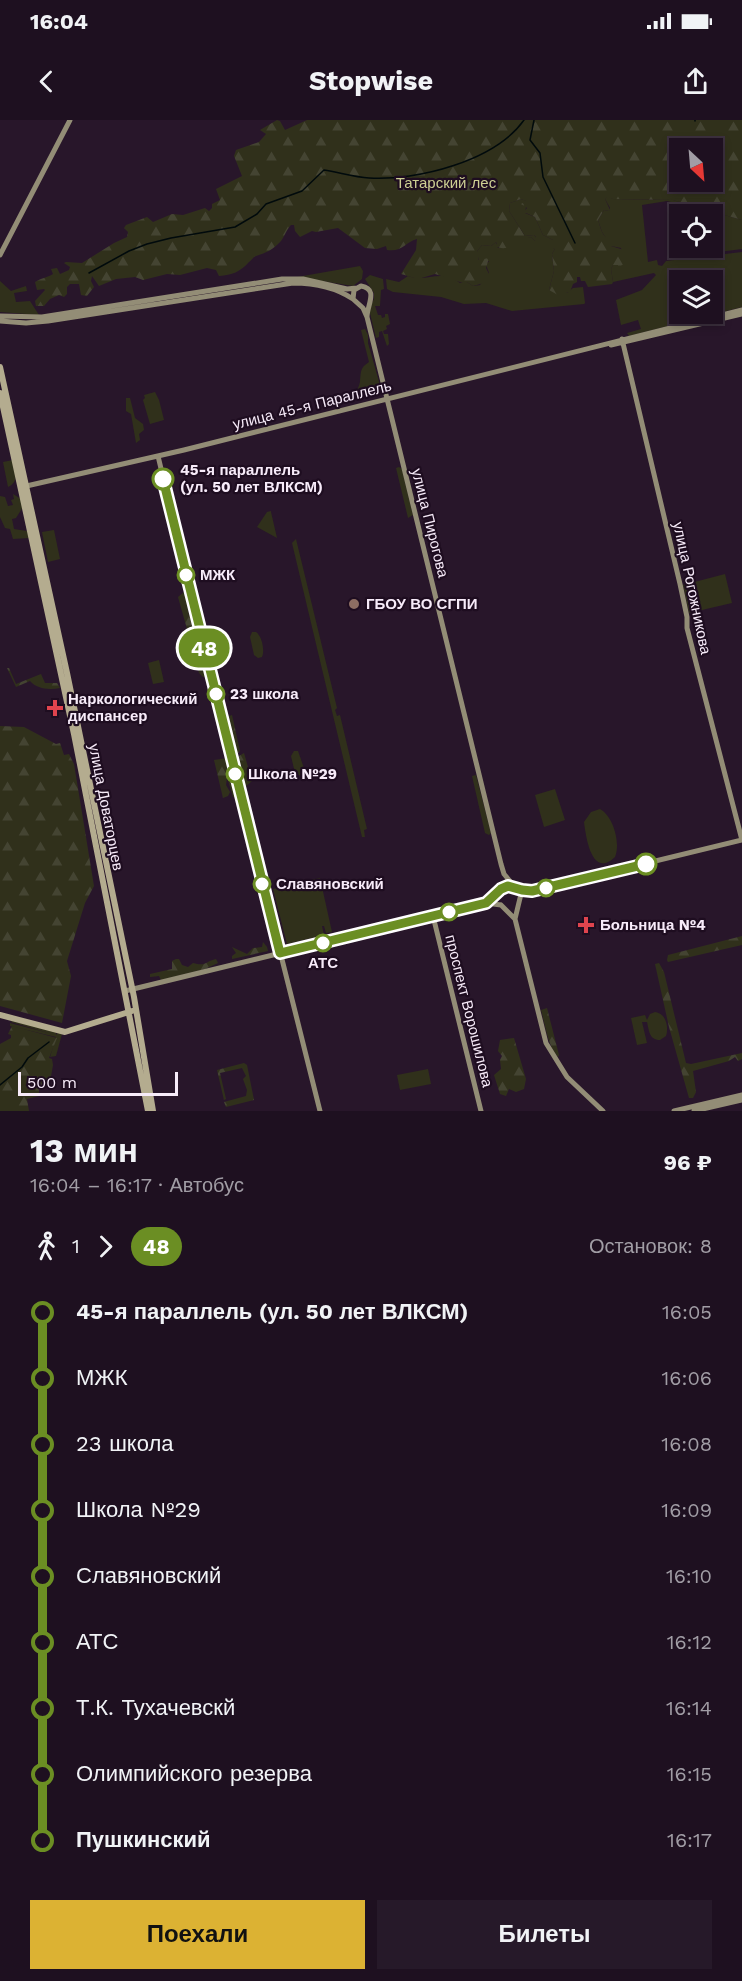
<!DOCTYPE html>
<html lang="ru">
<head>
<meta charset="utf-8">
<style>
  :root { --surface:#1e1020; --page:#261929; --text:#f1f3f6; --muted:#a19da5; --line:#3c303e; --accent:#dcb233 }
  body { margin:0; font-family:"Work Sans",sans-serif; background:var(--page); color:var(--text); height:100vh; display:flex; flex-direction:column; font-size:22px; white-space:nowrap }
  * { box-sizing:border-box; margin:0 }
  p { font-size:20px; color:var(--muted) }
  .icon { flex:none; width:33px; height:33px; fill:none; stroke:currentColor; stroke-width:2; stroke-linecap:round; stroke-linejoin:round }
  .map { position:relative; height:991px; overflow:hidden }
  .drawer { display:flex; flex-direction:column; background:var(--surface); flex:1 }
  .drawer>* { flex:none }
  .badge { padding:0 12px; border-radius:20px; font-size:21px; line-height:39px }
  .needle { width:39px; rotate:154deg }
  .controls { position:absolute; left:669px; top:18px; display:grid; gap:12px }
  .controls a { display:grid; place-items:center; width:54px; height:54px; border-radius:0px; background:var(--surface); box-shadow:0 3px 9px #0003,0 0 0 2px var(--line); font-size:30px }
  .scale { position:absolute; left:18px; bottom:15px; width:160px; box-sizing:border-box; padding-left:6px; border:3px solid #f7ebf9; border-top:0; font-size:16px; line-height:21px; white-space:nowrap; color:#f7ebf9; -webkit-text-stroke:4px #1e0d20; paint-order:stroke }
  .map>.badge { position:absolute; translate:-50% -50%; box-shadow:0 0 0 3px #fff }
  .legs { display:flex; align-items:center; gap:9px; height:66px; padding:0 30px; font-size:20px }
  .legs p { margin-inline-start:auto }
  .summary { display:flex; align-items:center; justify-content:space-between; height:102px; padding:0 30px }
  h1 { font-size:33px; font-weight:700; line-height:45px }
  .primary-button { display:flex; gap:12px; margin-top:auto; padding:12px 30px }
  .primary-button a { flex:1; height:69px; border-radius:0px; background:var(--accent); color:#111; font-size:24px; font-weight:700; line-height:69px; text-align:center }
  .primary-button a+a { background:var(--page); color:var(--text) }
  ul { padding:0 30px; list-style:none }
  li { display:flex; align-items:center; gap:21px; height:66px; font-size:22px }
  li i { display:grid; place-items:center; width:9px; height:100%; margin:0 8px; background:currentColor }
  li i::after { content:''; width:15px; height:15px; margin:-8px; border:4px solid; border-radius:50%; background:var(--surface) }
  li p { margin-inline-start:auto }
  li:first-child i { background:linear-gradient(#0000 50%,currentColor 0) }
  li:last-child i { background:linear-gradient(currentColor 50%,#0000 0) }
  .status { display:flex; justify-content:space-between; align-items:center; height:42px; padding:0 30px; background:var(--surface); direction:ltr }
  .status svg { height:16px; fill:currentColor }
  header { display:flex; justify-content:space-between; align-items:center; height:78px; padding:0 30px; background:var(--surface); font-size:27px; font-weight:700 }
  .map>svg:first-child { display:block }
</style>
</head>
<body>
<div class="status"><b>16:04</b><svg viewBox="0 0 49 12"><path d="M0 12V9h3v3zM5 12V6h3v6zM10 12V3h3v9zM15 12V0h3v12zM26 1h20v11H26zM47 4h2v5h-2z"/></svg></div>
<header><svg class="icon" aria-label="back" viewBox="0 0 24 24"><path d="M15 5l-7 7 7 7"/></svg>Stopwise<svg class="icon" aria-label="share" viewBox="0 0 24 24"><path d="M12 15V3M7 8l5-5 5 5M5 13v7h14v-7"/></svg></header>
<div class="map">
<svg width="742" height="991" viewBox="0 0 742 991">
  <defs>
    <pattern id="forest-firs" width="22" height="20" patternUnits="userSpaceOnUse" patternTransform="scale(1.5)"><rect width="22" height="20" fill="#30301b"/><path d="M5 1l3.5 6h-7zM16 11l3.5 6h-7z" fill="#444432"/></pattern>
  </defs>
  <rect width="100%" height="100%" fill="#28162a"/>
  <path fill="#30301b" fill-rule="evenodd" d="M607,76l6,3 60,1 69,20v29l-31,4 1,-39h-3l-1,-3 -41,-10 -25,4 6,57 9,-2 1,5 4,1 4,-5 76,-9v55l-113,29 -2,-3 14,-4 -3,-9 -17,5 -5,-25 26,-10 14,-15 -2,-2 -41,9 -2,-13 2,-4h5l5,-4 -2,-13 -10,-2 -9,-14 -4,-12 6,-10 5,1 1,-3 -5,-9zM680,160h32v34h-32z
    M521,79l6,2 -2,12 10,4 8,18 10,5v8l2,1 -3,5 2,17 -5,19 18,3 6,-5 10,-1 2,16 -1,1 -72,7 -26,-8 -22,1 -23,-7 -48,-5 -6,-3 -1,-10 13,3 9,-6c20,7 31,-8 52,7l7,-1 6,4 7,-1 9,-12 -3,-8 3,-4h-11l1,-5 -2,-5 5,-6 9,1 5,-4 2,6 3,-1 16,-11 7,2 7,-1 4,4 1,-4 -2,-2 -9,1 -16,-25 1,-8z
    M360,146l3,5 -1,8 -9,7 -56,-9z
    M370,155l13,4 1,10 -3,1 -1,16h-5l3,9h3l1,3 3,-1v-3h3l2,10 -4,2 1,3 -4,2 1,3h4l1,10 -2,2 -5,-15 -3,1v5l-3,1 -7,-29 5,-10v-6l-9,-14z
    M0,161l11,10 15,-5 1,5 -13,2 2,9 14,-1 9,14 -39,-3z
    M365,209l3,6v8l14,49 -26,8 -2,-4c2,-4 6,-11 6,-15 1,-10 0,-13 9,-19l-8,-32z
    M155,272l4,8 5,20 -14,4 -7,-24 2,-2 -1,-3z
    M126,278h4l5,20 8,6 1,6 -5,4 1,6 -4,3 -5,-29 -5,-3z
    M13,340c2,11 7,21 -5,27l-5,-25z
    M399,347l3,2 11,46 -5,3 -12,-50z
    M13,374l8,5 2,8 -7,11 -4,1 2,10 13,2 2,7 -16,1 -3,-10 -5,-1 -5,-11v-21l5,1 3,9 5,-1 -2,-5 3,-1z
    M271,391v1l6,26 -20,-11 10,-15z
    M54,410l6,29 -12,3 -6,-30z
    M296,419l41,169 -2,2 2,6 3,-1 27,114 -3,1 1,7h-3l-70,-294z
    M725,454l7,29 -43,10 -6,-28z
    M252,512h4c6,4 9,19 6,25l-4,1 -4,-3 -4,-18z
    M159,540l5,22 -11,2 -5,-21z
    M294,631h4l7,20 -4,5 -6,-3 -4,-17z
    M476,655l15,58 -2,2 -4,-2 -13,-57z
    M555,669l10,31 -21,7 -9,-32z
    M600,689c13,7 21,34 15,48 -23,22 -29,-19 -31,-35l7,-10z
    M320,758l12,54 -6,1 -2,-7h-2l2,9 -37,9 -14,-55z
    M655,892c11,1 14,15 11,24l-6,4c-11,0 -11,-10 -13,-18h-5l5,21 -10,2 -6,-27 14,-3 2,5 3,-6z
    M12,901l44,11v3l2,-3 4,2 -6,22 -6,1 6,-20 -46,-11v-3l39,10 -38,-11z
    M428,949l3,15 -31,6 -3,-15z"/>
  <path fill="url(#forest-firs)" fill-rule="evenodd" d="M277,0l3,1 5,9 22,-10h435v100l-69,-20 -60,-1 -6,-2 -2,2 5,11 -1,1 -5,-1 -6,10c3,9 4,18 14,20l-1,6 13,4 1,13 -7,5v-3h-5l-2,4 2,13 -1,2 -24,3 -3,-6h-4l-1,-4h-3v5l-4,2 -3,8 -12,3 -9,-5 5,-19 -2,-17 3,-5 -4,-1 -1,-3 3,-5 -10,-5 -8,-18 -9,-4 -4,1 5,-6 -6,-4 5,-3 -5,-2 -11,4 -1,8 16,25 9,-1 4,5 -3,1 -4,-4 -10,3 -4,-4v7c-6,5 -15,7 -22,3l2,-2 -1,-2 -5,4 -9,-1 -5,6 3,3 -2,6 11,-2 -3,10 4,8 -6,7 -11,3 -6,-4 -1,2 -31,-10 -17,5 -17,-5 15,-24 1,-11c-12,3 -14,13 -30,11l-1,-4 -9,3 -12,-1 -27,-20 -22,4 -4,-1 -12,6 -5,-6 -1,-6h-3c-5,5 -6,11 -10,16 -7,8 -15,12 -25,15 -4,2 -3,3 -7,6 -9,10 -17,13 -30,14l-3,-6 -9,-2 -27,7 -13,-1 -24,6 -8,-3 -19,2 -17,7 -7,-10 -1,5 3,6 -7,9 -6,-1 -2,-11h-9l-3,3v7l-3,3 -5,-2 -9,4 -6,7h-8l-1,-5 10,-11 -1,-1 -7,1 -2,-8c6,-4 14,-5 18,-8l-2,-5 6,-1 3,6 9,-4 1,-3 -6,-4 2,-1 16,1 32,-20 13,-6 1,-5 -4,-4 2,-3 21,-8 6,5 19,-8 11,1 22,-7 4,3 3,-3v-4l8,-4 -4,-11 26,-13 -8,-20 2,-6 23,-8 7,-8 -6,-4zM712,28v34h-32v-34z
    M184,472l2,1 3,23 3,1c2,7 3,14 -3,19l-11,-39z
    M198,518l10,36 -1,2 -4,1 -4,-4 -9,-32z
    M7,548h2l7,16 25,-10 4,9h12l3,5c-11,2 -23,1 -30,-7l-14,6z
    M232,595l8,36 -5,5 -2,-1 -5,-18 3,-2 -4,-3 -3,-14z
    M0,606l24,1 32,17 4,-1 4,12 5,-1 5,10 20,122 -9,17 -18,58 4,15 -9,47 -62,-17z
    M244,633l8,28 -7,6 -11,-28z
    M228,638l3,3 -4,3 5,3 -1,11 3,1 -2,4 4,4 -2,4 4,6h-5l-6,-20 -1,8 4,7 -2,4 -5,2 -9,-38z
    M742,816v9l-74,17 -1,-2 1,-5z
    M263,822l4,5 1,4 -36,8v-3l4,-3 -4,-6 15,7 6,-6 9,-1z
    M176,839h3l3,6 6,2 5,-4c13,4 13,-2 23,-4l2,4 -13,6 -44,11 -2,-4 -9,1v-3l22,-5v-8z
    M659,843l5,9 22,91 5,1 51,-11v6l-4,2 -3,-4 -6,4 -36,10 3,21 -3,6h-4l-20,-71 -14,-63z
    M547,888l12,47 -1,2c-10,-10 -13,-33 -17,-47z
    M12,906l45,12 -8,20 3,1 1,6 -3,17 -11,8v6l-12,3 2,12h-29v-67l11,-6v-3l-3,-1z
    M514,918l12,41 -2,10 -8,3 -7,-3 -3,7 -6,-2 -6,-19 7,-6 -1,-9 2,-4 -4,-5 2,-11z
    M244,943l3,2 7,35 -28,7 -2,-5 22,-6 1,-6 -4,-11 3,-3 -4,-8 -22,5 6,26 -2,1 -7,-30z"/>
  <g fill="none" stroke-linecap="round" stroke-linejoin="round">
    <path stroke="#000a0c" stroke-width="1.5" d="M534,0l-4,20 10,13 3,24 32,66
      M695,0v1
      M89,153l40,-22 18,-7 24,-6 64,-11 22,-13 9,-10 36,-13 22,-21c14,2 30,7 45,8 48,3 126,-17 155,-58
      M0,965l22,-18 6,-9 21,-16"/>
    <path stroke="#938d76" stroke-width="5" d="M0,135l70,-135
      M0,196l42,1 240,-38h21l44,10 10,-1
      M367,197c0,-12 12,-28 -6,-31l-7,4 -1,9 10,9 4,9 134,547 3,10 10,12
      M0,201l26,2 22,-2 245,-38c21,0 42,4 60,16
      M622,219l58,245 7,33v11l55,212
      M611,225l131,-31
      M158,336l43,180 119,475
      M22,367l162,-37 558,-140
      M519,769l13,2 210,-51
      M486,783l19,-17h9l7,8 -6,25 31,124 21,34 36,34
      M501,785l14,14
      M433,796l48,195
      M125,871l361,-88 15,2
      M674,991l68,-16
      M694,991l48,-11"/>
    <path stroke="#b4ac8f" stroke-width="6" d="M0,247l67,306 67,324 19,114
      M0,273l74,341 74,377
      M0,895l65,17 67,-21"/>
  </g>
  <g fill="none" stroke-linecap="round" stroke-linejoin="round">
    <g stroke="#fff" stroke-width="14">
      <path id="line-1" d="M163,359l117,474 206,-50 15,-14 7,-3 14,4 10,1 114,-27"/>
    </g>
    <use href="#line-1" stroke="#6b8e23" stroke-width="9"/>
  </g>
  <g fill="#fff" stroke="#6b8e23" stroke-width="3">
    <circle cx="163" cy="359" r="10"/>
    <circle cx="186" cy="455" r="8"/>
    <circle cx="216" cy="574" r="8"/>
    <circle cx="235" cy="654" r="8"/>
    <circle cx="646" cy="744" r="10"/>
    <circle cx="262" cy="764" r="8"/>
    <circle cx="546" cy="768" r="8"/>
    <circle cx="449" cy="792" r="8"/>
    <circle cx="323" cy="823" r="8"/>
  </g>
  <circle fill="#8d6e63" stroke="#1e0d20" stroke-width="2" cx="354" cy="484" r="6"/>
  <g fill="#e0444e" stroke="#1e0d20" stroke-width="2">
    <path d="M52 579h6v6h6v6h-6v6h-6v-6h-6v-6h6z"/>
    <path d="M583 796h6v6h6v6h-6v6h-6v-6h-6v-6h6z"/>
  </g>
  <g text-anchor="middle" stroke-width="4.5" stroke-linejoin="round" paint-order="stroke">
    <g font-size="15" fill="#cdcf93" stroke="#1e0d20">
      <text x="446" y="68">Татарский лес</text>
    </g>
    <g font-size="15" fill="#f7ebf9" stroke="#1e0d20">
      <text transform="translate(312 285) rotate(-14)" y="5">улица 45-я Параллель</text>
      <text transform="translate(430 403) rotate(76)" y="5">улица Пирогова</text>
      <text transform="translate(692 468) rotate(78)" y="5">улица Рогожникова</text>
      <text transform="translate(106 687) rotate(79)" y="5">улица Доваторцев</text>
      <text transform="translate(469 891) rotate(76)" y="5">проспект Ворошилова</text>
    </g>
    <g font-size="15" font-weight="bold" fill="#f7ebf9" stroke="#1e0d20" text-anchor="start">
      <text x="180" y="355">45-я параллель<tspan x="180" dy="17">(ул. 50 лет ВЛКСМ)</tspan></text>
      <text x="200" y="460">МЖК</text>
      <text x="230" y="579">23 школа</text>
      <text x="248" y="659">Школа №29</text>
      <text x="276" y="769">Славяновский</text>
      <text x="323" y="848" text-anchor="middle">АТС</text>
    </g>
    <g font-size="15" font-weight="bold" fill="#f7ebf9" stroke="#1e0d20" text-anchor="start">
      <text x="366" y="489">ГБОУ ВО СГПИ</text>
      <text x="68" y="584">Наркологический<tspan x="68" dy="17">диспансер</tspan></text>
      <text x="600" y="810">Больница №4</text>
    </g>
  </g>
</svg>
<div class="controls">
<a><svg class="needle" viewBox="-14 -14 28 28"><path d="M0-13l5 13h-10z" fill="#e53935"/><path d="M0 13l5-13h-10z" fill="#a19da5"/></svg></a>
<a><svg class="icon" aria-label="locate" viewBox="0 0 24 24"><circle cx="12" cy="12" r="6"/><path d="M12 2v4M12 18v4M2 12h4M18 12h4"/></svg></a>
<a><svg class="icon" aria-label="layers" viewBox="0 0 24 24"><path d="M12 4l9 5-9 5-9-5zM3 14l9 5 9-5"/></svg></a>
</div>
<div class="scale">500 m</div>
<b class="badge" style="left:204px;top:528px;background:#6b8e23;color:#fff">48</b>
</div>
<section class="drawer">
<div class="summary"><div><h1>13 мин</h1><p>16:04 – 16:17 · Автобус</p></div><b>96 ₽</b></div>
<div class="legs"><svg class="icon" aria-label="walk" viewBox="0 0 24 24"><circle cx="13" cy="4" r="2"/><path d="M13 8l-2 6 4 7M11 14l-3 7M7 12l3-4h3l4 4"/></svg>1<svg class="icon" aria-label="forward" viewBox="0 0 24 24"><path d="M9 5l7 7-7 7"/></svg><b class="badge" style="background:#6b8e23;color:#fff">48</b><p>Остановок: 8</p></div>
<ul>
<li><i style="color:#6b8e23"></i><b>45-я параллель (ул. 50 лет ВЛКСМ)</b><p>16:05</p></li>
<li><i style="color:#6b8e23"></i><span>МЖК</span><p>16:06</p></li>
<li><i style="color:#6b8e23"></i><span>23 школа</span><p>16:08</p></li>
<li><i style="color:#6b8e23"></i><span>Школа №29</span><p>16:09</p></li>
<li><i style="color:#6b8e23"></i><span>Славяновский</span><p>16:10</p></li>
<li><i style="color:#6b8e23"></i><span>АТС</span><p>16:12</p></li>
<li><i style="color:#6b8e23"></i><span>Т.К. Тухачевскй</span><p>16:14</p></li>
<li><i style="color:#6b8e23"></i><span>Олимпийского резерва</span><p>16:15</p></li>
<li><i style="color:#6b8e23"></i><b>Пушкинский</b><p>16:17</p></li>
</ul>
<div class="primary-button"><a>Поехали</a><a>Билеты</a></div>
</section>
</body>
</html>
